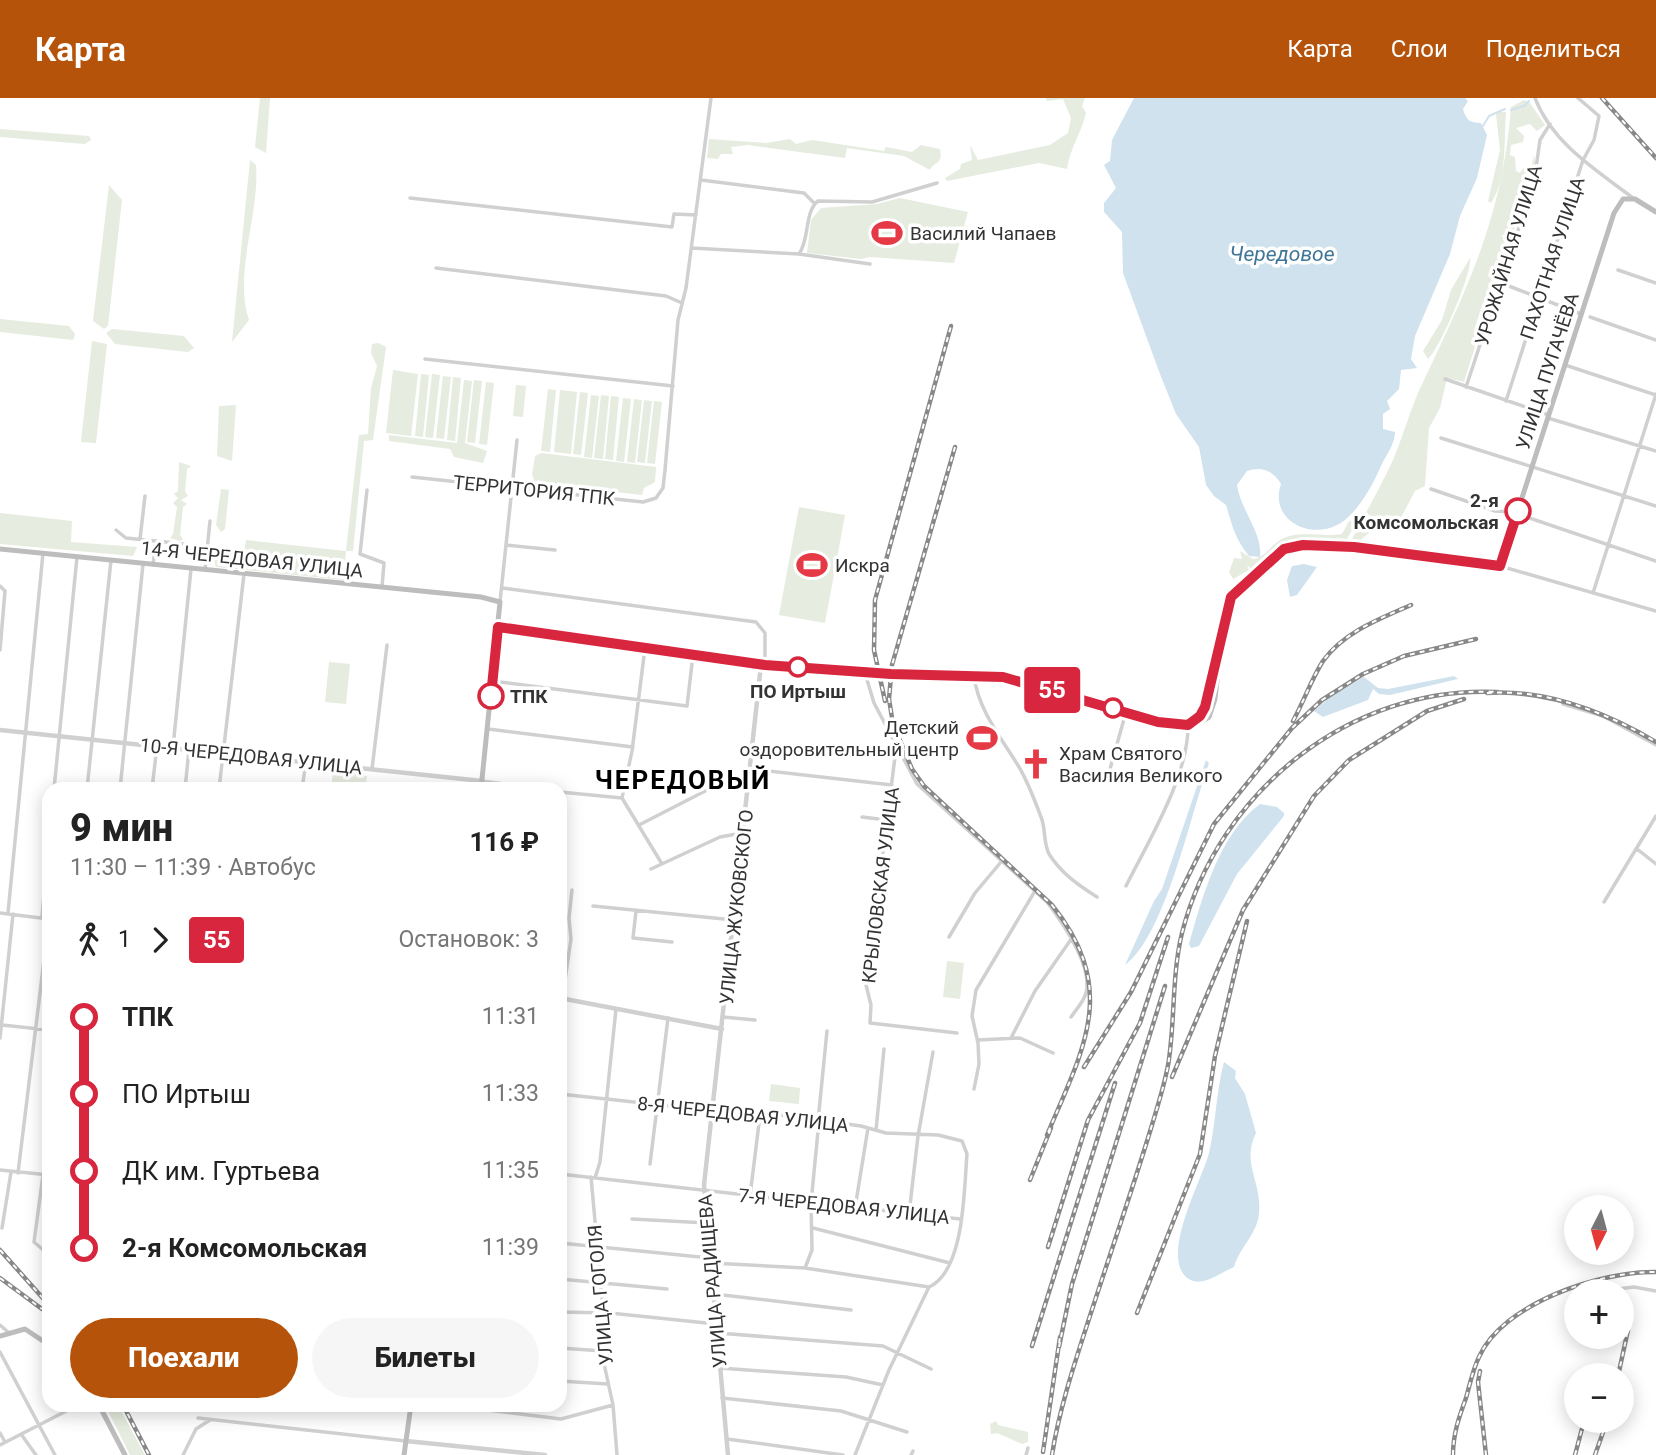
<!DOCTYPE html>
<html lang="ru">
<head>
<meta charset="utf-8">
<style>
  :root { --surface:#fff; --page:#f6f6f6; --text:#222; --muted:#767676; --accent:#b45309 }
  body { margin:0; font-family:Roboto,sans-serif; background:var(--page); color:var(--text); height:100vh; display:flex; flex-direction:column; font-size:26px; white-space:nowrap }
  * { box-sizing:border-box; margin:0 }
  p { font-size:23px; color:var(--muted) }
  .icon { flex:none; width:38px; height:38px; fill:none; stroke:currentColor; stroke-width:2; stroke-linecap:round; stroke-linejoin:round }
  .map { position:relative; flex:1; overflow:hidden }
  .details { position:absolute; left:42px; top:684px; width:525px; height:630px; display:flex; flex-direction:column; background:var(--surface); border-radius:21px; box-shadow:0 4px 18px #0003 }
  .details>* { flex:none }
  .badge { padding:0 14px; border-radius:5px; font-size:24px; line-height:46px }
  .needle { width:46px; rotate:186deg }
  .tools { position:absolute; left:1564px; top:1097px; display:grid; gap:14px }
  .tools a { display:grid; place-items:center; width:70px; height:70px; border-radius:50%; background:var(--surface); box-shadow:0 4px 18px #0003; font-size:35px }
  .map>.badge { position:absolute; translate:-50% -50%; box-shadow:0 0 0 4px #fff }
  .legs { display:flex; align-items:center; gap:10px; height:77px; padding:0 28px; font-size:23px }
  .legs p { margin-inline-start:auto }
  .head { display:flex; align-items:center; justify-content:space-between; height:119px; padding:0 28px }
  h1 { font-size:38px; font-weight:800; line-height:52px }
  .button { display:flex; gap:14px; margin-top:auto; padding:14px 28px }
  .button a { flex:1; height:80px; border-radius:42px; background:var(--accent); color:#fff; font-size:28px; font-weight:800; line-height:80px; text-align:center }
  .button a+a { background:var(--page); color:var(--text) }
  ul { padding:0 28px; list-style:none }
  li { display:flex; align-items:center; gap:24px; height:77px; font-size:26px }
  li i { display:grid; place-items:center; width:10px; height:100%; margin:0 9px; background:currentColor }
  li i::after { content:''; width:18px; height:18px; margin:-9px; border:5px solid; border-radius:50%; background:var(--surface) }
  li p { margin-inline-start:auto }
  li:first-child i { background:linear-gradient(#0000 50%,currentColor 0) }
  li:last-child i { background:linear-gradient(currentColor 50%,#0000 0) }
  header { display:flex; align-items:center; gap:42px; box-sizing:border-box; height:98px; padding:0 35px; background:var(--accent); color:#fff }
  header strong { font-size:33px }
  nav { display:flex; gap:38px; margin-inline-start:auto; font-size:24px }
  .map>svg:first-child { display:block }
</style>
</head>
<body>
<header>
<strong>Карта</strong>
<nav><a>Карта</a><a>Слои</a><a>Поделиться</a></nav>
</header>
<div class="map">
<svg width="1656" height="1357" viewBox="0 0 1656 1357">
  <rect width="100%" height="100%" fill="#fff"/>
  <path fill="#e6ecdf" d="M260,0h10l-4,55 -11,-6z
    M1046,0h39l-3,8 4,7c-5,21 -16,35 -19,56l-28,-6 -92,18 -2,-3 15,-9 1,-5 11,-4 -2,-15 8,15 72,-15 18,-12 3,-15 -8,-19 -16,2z
    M1524,2l6,3 15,22 -8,6 -7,-7 -14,4 8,8 -1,6 -12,3 -1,10 5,2 1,14 4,2 4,-6 7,1 3,-13 1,8 -18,63 -8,9h-7l5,16 -14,48h-5l-5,4 -9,27 4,7 -14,45 -17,-4 -7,30 -11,20 -4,58 -10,5 -21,40 -21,-1 -18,14 -4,-3c14,-27 29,-53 42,-81 11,-26 18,-54 31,-80 45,-95 79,-166 87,-273z
    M1500,14h6c-2,29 1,67 -15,91l-3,-2 12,-51 -4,-36z
    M0,31l89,7 2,4 -6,4 -85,-7z
    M709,41l57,4 24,-4 6,5 16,-4 72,11 2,-4 26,5 9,-7 19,4c3,17 -5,11 -10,21l-26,-14 -57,-8 -2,10 -97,-13 -17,2 2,7h-12l-3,5 -11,-1z
    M250,62l6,5c4,49 -23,109 -7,155l-17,22z
    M109,87l13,15 -14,126 -4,3 -11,-8z
    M900,100l68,14 -14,51 -84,-6 -9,2 -54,-6 4,-33 10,-12 56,-4z
    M1470,160c3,13 -30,91 -42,101l-5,-8 19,-31 9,-30z
    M0,221l69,7 6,8 -2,6 -73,-8z
    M112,231l72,7 10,12 -6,4 -73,-8 -9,-11z
    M92,243l15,3 -11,99 -15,-1z
    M378,245l8,4 -13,93 -9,1 -11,110h-7l-2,29 -128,-13 -3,-12 30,3 3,-18 100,11 13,-116 9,-1 3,-46 6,-22 -6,-13 1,-9z
    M393,272l25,4 -7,62 -25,-3z
    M421,276l8,1 -6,62 -8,-1z
    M432,276l8,1 -7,63 -8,-1z
    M443,278l8,1 -7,62 -8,-1z
    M453,279l8,1 -6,63 -8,-1z
    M464,282l8,1 -7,62 22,8 -4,12 -29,-6 -4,-8 -61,-8v-6l68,8z
    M474,282l8,1 -7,62 -8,-1z
    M486,284l8,1 -7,62 -8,-1z
    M516,287l10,1 -3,31 -10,-1z
    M548,291l8,1 -6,62 -9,-1z
    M560,292l17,2 -6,62 -17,-2z
    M580,294l8,1 -7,62 -8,-1z
    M591,297l8,1 -7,62 -8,-1z
    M601,297l8,1 -6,63 -9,-1z
    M611,298l8,1 -6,63 -8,-1z
    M623,300l8,1 -7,63 -8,-1z
    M634,301l8,1 -7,63 -8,-1z
    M644,302l8,1 -7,62 -8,-1z
    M654,303l8,1 -7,62 -8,-1z
    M236,307l-4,56 -15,-5 2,-50z
    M541,355l115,14 -1,15 -11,6 -2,7 -107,-12 -3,-9 3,-18z
    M179,364l12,4 -4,3 -2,22 3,5 -7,4 6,4 -4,3 -3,28 3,4 -3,2 -10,-3 3,-4 4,-27 -4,-4 5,-5 -4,-4 4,-3z
    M221,391l8,1 -4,39 -4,3 -5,-7z
    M799,409l46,8 -20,108 -46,-8z
    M0,415l72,8 -1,21 66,5 -4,9 -133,-12z
    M1358,422l-11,19 -63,3 -32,27 -5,-4 2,5 -16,9 -4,-7 5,-14 8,1 -2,-8 13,8c15,-2 20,-20 37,-23 15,-4 35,1 52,-2l7,-13z
    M329,564l21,2 -4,40 -21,-2z
    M333,674l34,4 -2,13h-34z
    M947,863l17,2 -4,36 -17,-2z
    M771,986l29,4 -1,16 -30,-3z
    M105,1307h13l27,50h-15z
    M996,1323l2,4 30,7v10l-6,2 -25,-11 -6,1 -1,-10z"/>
  <path fill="#cfe2ee" d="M1134,0h331l3,3 -5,8c3,11 7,14 18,14l6,12 -10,43 -17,38 -10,38 -35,82 -4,23 6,9 -16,2 -2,19 -12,12 3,8 -7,5v15l12,3c0,12 -9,23 -14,34 -8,19 -25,50 -44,59 -30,15 -68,-7 -56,-41 -8,-14 -20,-18 -34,-13l-10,14c3,24 26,48 23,72l-11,-1c-14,-17 -17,-31 -23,-51l-12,-9 -8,-11 -7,-38 -23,-33 -16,-40 -37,-101 -1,-41 -18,-20v-9l12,-15 -12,-23 6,-4 2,-21z
    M1304,466l13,3 -20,28 -7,2 -3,-17 5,-14z
    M1454,578l4,3 -68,16 -11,-1 -6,-5 -5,11 -45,17 -9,-6 16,-14 34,-20 14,11 10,1z
    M1206,662l3,3c-18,50 -44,173 -84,202l29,-64 8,-12z
    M1260,706l17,3 7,6v3l-47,58 -38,72 -8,2 -2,-4c13,-46 30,-110 71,-140z
    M1224,964l12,9 -1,7 10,16 11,39c-15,31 6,48 3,80 -1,20 -20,35 -25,54 -13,5 -35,24 -49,9 -23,-25 17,-96 24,-123 7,-30 7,-61 15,-91z"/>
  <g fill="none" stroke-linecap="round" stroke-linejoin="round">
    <path stroke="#cfe2ee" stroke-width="2" d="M1511,12l13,-4 5,-5
      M1483,28l6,-10 16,-7"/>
    <path stroke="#d0d0d0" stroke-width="3.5" d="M1535,0c17,45 61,72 98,100
      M701,82l103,13 10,10
      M410,100l262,29 2,-13 22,1
      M692,150l107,6 71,10
      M799,156c11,-15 5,-42 19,-53l54,1 65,-19
      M436,170l230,28 16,7
      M1618,172l38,13
      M1501,185l80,31
      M1590,219l66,23
      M425,261l248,27
      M1565,267l91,30
      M1445,281l104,36
      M1466,289l68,-205 6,-42 10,-16
      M1506,303l77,-241 11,-20 5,-24 -21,-18
      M1548,320l108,33
      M1441,340l215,68
      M412,379l231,25 13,-4 7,-10 2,-18 13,-150 8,-32 25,-190
      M1431,391l64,22 17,1 144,49
      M367,392l-7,64 24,9 -2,24
      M116,432l10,8 59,6
      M140,441l5,-43
      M506,447l49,5
      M153,467l3,-24
      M1500,468l156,45
      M205,472l5,-49
      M0,488l5,5 -5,59
      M502,490l254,34 9,11v32
      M1593,495l63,-199
      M500,504l17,-162
      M865,575l9,30 43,81 130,118c15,20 46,64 39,91 -2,8 -10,17 -15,24
      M974,578c4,34 28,63 45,91 9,15 16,34 22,50 5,12 2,25 8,37 12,19 29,31 48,43
      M493,583l194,25 6,-51
      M1563,606l40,12 53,29
      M488,631l145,18
      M173,649l18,-178
      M896,651l-30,236 5,20 -1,18 87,10
      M372,671l15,-124
      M751,671l141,16
      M1110,671l16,-57
      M482,683l61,8
      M54,691l23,-232
      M87,691l24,-229
      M120,691l23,-225
      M152,691l5,-43
      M185,691l4,-40
      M219,691l25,-215
      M302,691l4,-27
      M560,694l62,6
      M622,700l10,-47 13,-103
      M622,700l40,66
      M862,719l25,3
      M639,727l74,-38 3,-6 31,3
      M1637,751l19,15
      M651,771l69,-32 22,-4
      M1126,788c22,-44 63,-111 62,-161
      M1604,804l52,-86
      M593,808l141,14
      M636,813l-3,27 39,4
      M0,815l49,6
      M8,815l35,-360
      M42,819l7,-77
      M949,839l26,-44 26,-31
      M560,916l11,-75 -2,-21 3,-28
      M723,919l32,3
      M2,927l47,5
      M0,940l13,-124
      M1011,940l24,-47 37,-53
      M978,942l42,-2 33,15
      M974,991l5,-25 -1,-21 -6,-27 4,-26 59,-99
      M560,996l120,13 58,2 123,17 25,7 52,2 24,6 5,13c-3,34 -2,117 -38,133l-40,83 -34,85
      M818,1023l9,-90
      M876,1032l8,-81
      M650,1066l18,-146
      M0,1072l49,5
      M18,1075l31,-254
      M560,1076l400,45
      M43,1077l-9,67 15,13
      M591,1079l13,143 -1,39 10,46 4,50
      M595,1080l5,-16 16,-153
      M750,1098l10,-81
      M855,1110l13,-80
      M909,1116l9,-78 15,-84
      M632,1121l75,4
      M2,1130l9,-56
      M813,1130l137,35
      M560,1145l150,15
      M711,1165l94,5 124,19
      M805,1170l7,-18 -1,-47 8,-82
      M560,1181l107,10
      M1594,1194l40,-5 22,4
      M714,1196l137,16
      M560,1214l50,1 106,11
      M0,1227l8,7
      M718,1235l165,13 48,23
      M560,1250l43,3
      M0,1254l55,103
      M720,1270l126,9 37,8
      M560,1283l48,3
      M722,1300l119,13 66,21
      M445,1307l116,14 52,-14
      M198,1320l208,23
      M0,1335l5,9
      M21,1336l15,21
      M727,1341l116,16
      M0,1347l78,-40
      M183,1357l13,-26 14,-9
      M911,1357l2,-4
      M1026,1357l2,-7"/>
    <path stroke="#d0d0d0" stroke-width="4.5" d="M0,632l482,51
      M560,900l162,31
      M406,1343l139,14
      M728,1357l-24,-270 57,-520"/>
    <path stroke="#bdbdbd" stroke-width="5" d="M0,451l481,48 19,5 -19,187
      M498,529l267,38 113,9 125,3 155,45 38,3 13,-8 6,-18 7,-63 9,-39 53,-48 19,-4 51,2 146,19 114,-353 9,-14h12l21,13
      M1190,626l12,-11 15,-59
      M0,1238l25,-7 24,16
      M99,1307l26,50
      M404,1357l7,-50"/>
    <g stroke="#888" stroke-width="4.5">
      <path id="rail" d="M1602,0l54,60
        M955,349l-63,218 -3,34 4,25 19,45 12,17 128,119c68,85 31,144 -5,230
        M1487,595c61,-4 118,19 169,49
        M885,603l-11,-51 1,-50 76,-274
        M1293,623c11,-20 18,-41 30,-60 21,-29 56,-42 88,-56
        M1084,969l47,-75 83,-168 78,-96 30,-28 41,-26 41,-18 72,-17
        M1172,979l71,-167 71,-114 35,-36 78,-49 37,-12
        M1030,1082l21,-52
        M1048,1149l40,-127 52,-97 28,-86
        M0,1152l49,55
        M0,1180l42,31
        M1137,1215l63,-159 15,-98 32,-135
        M1032,1248l83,-263
        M1059,1249l13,-63 93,-298
        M1480,1273l-2,11 8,73
        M1596,1278l2,-10
        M1618,1278l10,-46
        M123,1307l26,50
        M1043,1354l17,-115
        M1052,1357c7,-45 22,-90 36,-133 21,-65 44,-131 64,-197 6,-21 14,-44 17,-66 6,-42 3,-85 13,-126 36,-141 168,-248 315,-241
        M1453,1357c0,-21 6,-38 13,-57 4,-14 7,-29 13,-41 24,-54 122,-86 177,-85
        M1575,1357l9,-34
        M1595,1357l12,-34"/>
    </g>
    <use href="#rail" stroke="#fff" stroke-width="2" stroke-dasharray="5" stroke-linecap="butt"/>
  </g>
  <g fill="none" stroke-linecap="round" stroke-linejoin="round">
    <g stroke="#fff" stroke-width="16">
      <path id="line-1" d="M491,598l7,-69 267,38 126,9 112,3 155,45 30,3 12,-9 5,-9 26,-110 53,-48 19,-4 51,2 146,19 18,-55"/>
    </g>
    <use href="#line-1" stroke="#d7263d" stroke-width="10"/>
  </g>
  <defs>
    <g id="stadium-bare" transform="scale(2.415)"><path d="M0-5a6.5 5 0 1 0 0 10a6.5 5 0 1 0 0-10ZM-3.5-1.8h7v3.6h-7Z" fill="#e63946" stroke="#fff" stroke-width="2.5" paint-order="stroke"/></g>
    <g id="church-bare" transform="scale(2.415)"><path d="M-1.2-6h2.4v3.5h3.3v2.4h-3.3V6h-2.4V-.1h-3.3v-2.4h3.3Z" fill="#e63946" stroke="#fff" stroke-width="2.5" paint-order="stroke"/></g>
  </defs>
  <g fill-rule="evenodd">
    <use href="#stadium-bare" x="887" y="135"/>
    <use href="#stadium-bare" x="812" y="467"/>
    <use href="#stadium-bare" x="982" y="640"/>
    <use href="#church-bare" x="1036" y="666"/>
  </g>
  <g fill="#fff" stroke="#d7263d" stroke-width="3.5">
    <circle cx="1518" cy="413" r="12"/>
    <circle cx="798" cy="569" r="9"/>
    <circle cx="491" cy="598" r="12"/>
    <circle cx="1113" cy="610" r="9"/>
  </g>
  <g text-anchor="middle" stroke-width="7" stroke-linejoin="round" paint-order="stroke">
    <g font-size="19" fill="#333" stroke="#fff" text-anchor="start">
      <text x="910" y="142">Василий Чапаев</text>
      <text x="835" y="474">Искра</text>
      <text x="959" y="636" text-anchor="end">Детский<tspan x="959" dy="22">оздоровительный центр</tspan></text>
      <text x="1059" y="662">Храм Святого<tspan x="1059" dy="22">Василия Великого</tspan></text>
    </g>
    <g font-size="19" fill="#333" stroke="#fff">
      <text transform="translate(1508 157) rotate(-73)" y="7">УРОЖАЙНАЯ УЛИЦА</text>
      <text transform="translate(1552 160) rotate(-72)" y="7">ПАХОТНАЯ УЛИЦА</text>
      <text transform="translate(1547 273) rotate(-72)" y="7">УЛИЦА ПУГАЧЁВА</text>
      <text transform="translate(534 392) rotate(6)" y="7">ТЕРРИТОРИЯ ТПК</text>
      <text transform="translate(252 461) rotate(6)" y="7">14-Я ЧЕРЕДОВАЯ УЛИЦА</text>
      <text transform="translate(251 658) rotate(6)" y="7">10-Я ЧЕРЕДОВАЯ УЛИЦА</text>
      <text transform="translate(880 787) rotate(-83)" y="7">КРЫЛОВСКАЯ УЛИЦА</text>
      <text transform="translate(736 809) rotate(-84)" y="7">УЛИЦА ЖУКОВСКОГО</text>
      <text transform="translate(743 1016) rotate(6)" y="7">8-Я ЧЕРЕДОВАЯ УЛИЦА</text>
      <text transform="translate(844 1108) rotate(6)" y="7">7-Я ЧЕРЕДОВАЯ УЛИЦА</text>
      <text transform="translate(712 1183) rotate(-95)" y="7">УЛИЦА РАДИЩЕВА</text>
      <text transform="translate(600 1197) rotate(-95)" y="7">УЛИЦА ГОГОЛЯ</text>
    </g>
    <g font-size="19" font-weight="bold" fill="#333" stroke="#fff" text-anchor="end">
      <text x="1499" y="409">2-я<tspan x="1499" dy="22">Комсомольская</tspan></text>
      <text x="798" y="600" text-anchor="middle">ПО Иртыш</text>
      <text x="510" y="605" text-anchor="start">ТПК</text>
    </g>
    <g font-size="21" font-style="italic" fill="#3f7597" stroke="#fff">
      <text x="1282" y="163">Чередовое</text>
    </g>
    <g font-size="26" font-weight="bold" letter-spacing="2" fill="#000" stroke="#fff">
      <text x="683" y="691">ЧЕРЕДОВЫЙ</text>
    </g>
  </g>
</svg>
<div class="tools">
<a><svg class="needle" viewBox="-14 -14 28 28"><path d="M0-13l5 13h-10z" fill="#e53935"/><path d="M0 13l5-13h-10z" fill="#767676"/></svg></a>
<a>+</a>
<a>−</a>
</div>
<b class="badge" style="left:1052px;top:592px;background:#d7263d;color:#fff">55</b>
<section class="details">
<div class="head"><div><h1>9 мин</h1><p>11:30 – 11:39 · Автобус</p></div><b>116 ₽</b></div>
<div class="legs"><svg class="icon" aria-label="walk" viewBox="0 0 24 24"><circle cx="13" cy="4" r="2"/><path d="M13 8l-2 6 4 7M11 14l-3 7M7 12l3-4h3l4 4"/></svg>1<svg class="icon" aria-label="forward" viewBox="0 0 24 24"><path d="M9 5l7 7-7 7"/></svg><b class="badge" style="background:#d7263d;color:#fff">55</b><p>Остановок: 3</p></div>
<ul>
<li><i style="color:#d7263d"></i><b>ТПК</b><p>11:31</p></li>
<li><i style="color:#d7263d"></i><span>ПО Иртыш</span><p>11:33</p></li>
<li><i style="color:#d7263d"></i><span>ДК им. Гуртьева</span><p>11:35</p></li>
<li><i style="color:#d7263d"></i><b>2-я Комсомольская</b><p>11:39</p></li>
</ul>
<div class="button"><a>Поехали</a><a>Билеты</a></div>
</section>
</div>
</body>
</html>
